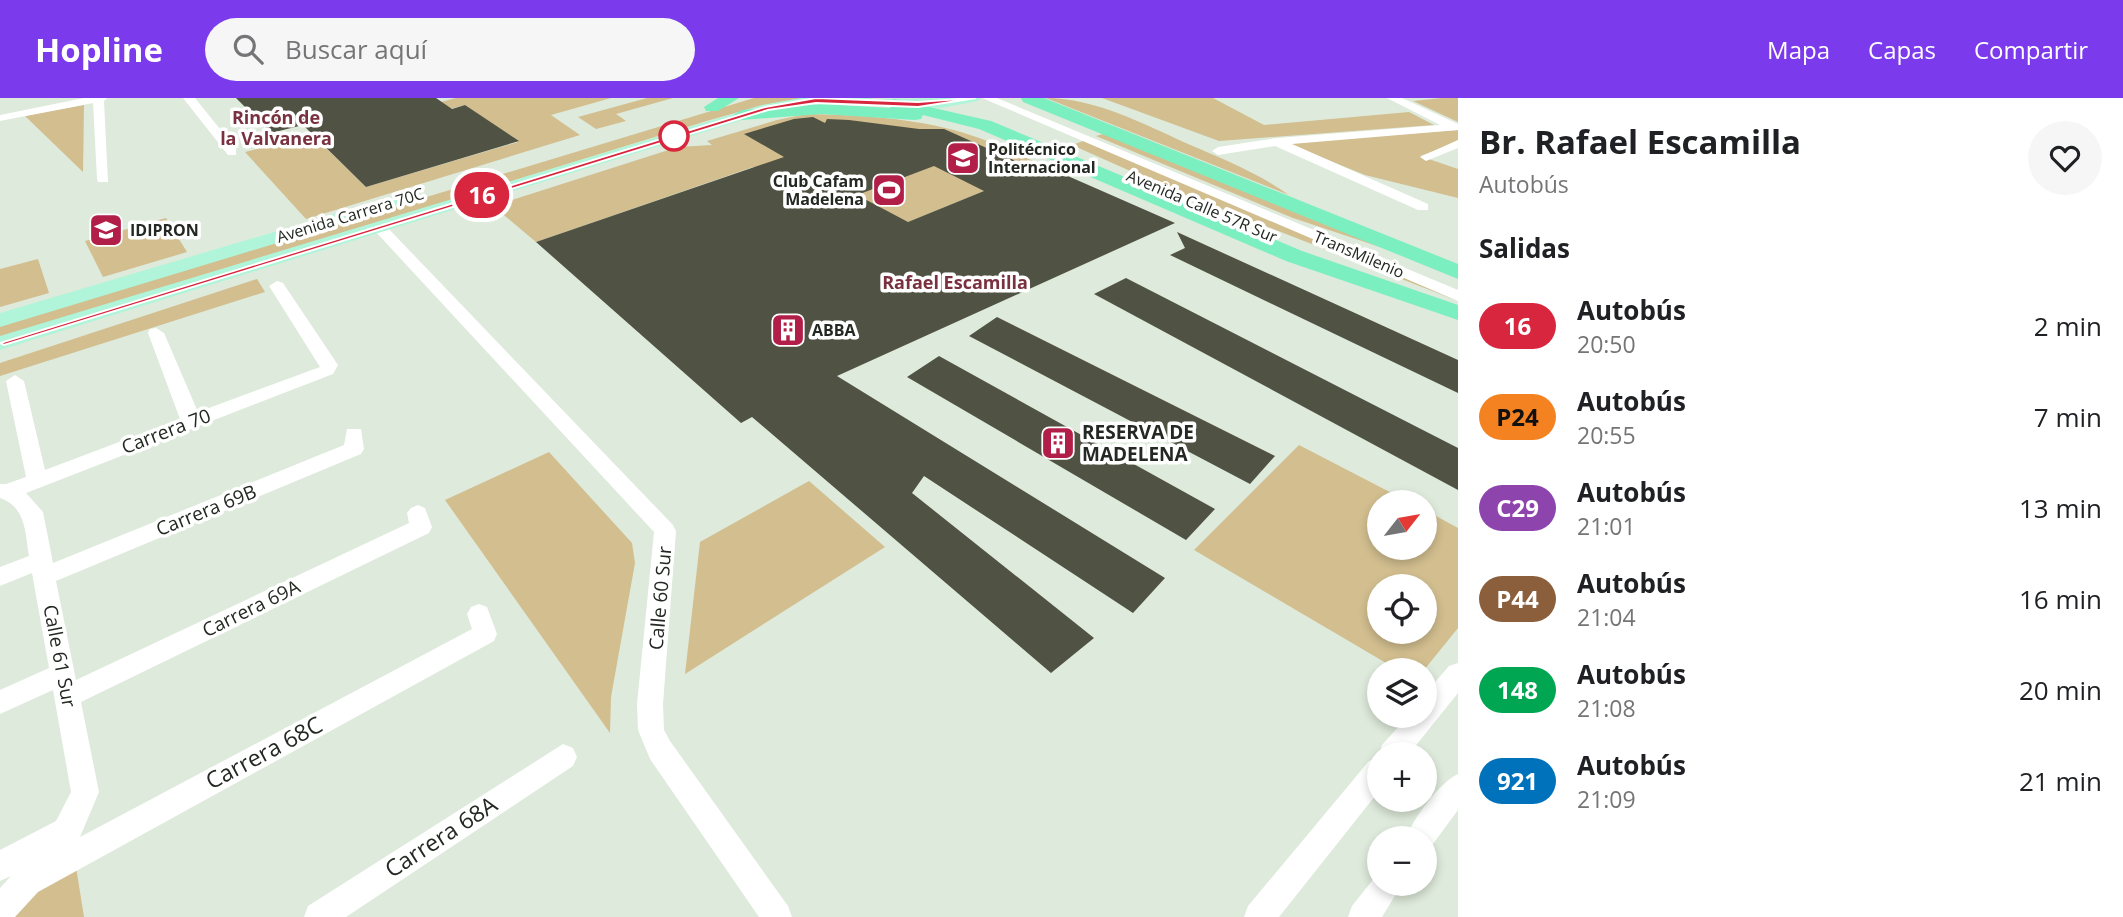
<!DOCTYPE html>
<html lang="es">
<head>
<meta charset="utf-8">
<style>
  :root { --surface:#fff; --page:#f6f6f6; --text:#202124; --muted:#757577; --accent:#7c3aed }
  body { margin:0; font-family:"Open Sans",sans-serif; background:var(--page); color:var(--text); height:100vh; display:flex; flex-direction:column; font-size:26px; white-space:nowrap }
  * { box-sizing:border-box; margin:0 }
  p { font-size:23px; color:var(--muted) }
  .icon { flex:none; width:38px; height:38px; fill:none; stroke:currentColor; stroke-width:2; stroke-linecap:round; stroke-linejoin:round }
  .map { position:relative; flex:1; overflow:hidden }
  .drawer { display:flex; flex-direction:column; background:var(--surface); width:665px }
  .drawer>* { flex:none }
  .badge { padding:0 14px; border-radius:23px; font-size:24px; line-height:46px }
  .needle { width:46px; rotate:59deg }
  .fabs { position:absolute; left:1367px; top:392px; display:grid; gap:14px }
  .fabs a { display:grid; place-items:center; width:70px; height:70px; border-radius:50%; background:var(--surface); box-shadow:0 4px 10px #0003; font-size:35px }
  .map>.badge { position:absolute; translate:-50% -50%; box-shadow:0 0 0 4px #fff }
  h2 { padding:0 21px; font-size:26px; line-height:63px }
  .round { display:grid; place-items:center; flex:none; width:74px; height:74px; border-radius:37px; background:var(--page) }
  .summary { display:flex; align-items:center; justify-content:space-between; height:119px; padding:0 21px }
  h1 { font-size:33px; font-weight:700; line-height:52px }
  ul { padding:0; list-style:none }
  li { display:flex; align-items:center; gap:21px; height:91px; padding:0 21px }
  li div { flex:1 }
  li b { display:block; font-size:26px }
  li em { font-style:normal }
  li .badge { min-width:77px; font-weight:700; text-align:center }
  header { display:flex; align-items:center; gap:42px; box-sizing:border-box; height:98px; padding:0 35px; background:var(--accent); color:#fff }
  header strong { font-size:33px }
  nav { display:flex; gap:38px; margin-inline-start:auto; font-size:24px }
  .search { width:490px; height:63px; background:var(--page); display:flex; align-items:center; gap:18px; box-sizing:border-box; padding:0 24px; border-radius:38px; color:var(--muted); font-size:26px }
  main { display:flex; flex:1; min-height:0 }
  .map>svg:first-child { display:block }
</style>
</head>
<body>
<header>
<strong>Hopline</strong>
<div class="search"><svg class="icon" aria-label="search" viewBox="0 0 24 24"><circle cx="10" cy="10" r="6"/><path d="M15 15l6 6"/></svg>Buscar aquí</div>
<nav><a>Mapa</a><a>Capas</a><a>Compartir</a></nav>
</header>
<main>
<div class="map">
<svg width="1458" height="819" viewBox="0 0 1458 819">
  <rect width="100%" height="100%" fill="#deeadb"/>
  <path fill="#d2be8f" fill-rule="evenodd" d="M456,0h155l-60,17 29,20 -274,84 -61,-67zM465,7l53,37 -152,45 -44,-43z
    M647,0h26l-57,16 10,7 -30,8 -18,-12z
    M754,0h49l-39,7 -54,15 -710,219v-13z
    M1046,0c49,0 98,26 142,46 35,15 70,29 101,51z
    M1102,0h111l51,27 145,-13 25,13 -215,16z
    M1442,0h16v24l-45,-21z
    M84,7l-1,67 -58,-56z
    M807,16c51,1 108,4 157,19 28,8 54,22 81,33l-173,71 -119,-70 -217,75 -43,-36 185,-59 34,-2 -5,-4 70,-21z
    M1458,32v12l-38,14 38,13v29l-93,-23 -79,-32z
    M1107,35l291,120 -105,-35 -197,-82z
    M1086,42l372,161 -285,-111 -101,-45z
    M166,120l21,34 -84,25 -18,-36z
    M38,161l11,34 -49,14v-38z
    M257,181l8,13 -265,84v-13z
    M1299,347l110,57h-30v46h45l1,-38 33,18v100l-34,42h-26l-204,-120zM1379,488h45v46h-45z
    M549,354l83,91 3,20 -24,134 -1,36 -165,-233z
    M809,383l76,66 -200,127 15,-132z
    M76,769l8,50h-74l25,-27z"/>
  <path fill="#505243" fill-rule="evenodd" d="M236,0h200l16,11 13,-4 54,36 -153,46 -63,-62 -32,8z
    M813,19l12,6 2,-4 22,1 70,9h25l92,41 9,-4 130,57 -338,153 328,202 -32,35 -209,-137 -12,17 182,145 -43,35 -299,-256 -11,6 -205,-181 248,-85 -40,-23 50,-15zM934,68l50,25 -76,31 -51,-27z
    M1177,134l281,128v33l-288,-138 15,-7z
    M1126,180l332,170v42l-364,-196z
    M997,219l278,139 -25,28 -281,-148z
    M939,258l276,153 -29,31 -279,-163z"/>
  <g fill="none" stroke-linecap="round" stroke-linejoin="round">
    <path fill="#fff" fill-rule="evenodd" d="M84,0h23l-3,3 4,81h-10l-1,-3 -4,-76 -93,18v-6z
      M183,0h12l41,51v6h-8z
      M982,0h15l461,192v11z
      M1387,0h15l56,26v6l-166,14 136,60v6h-10l-143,-64 -57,9 -6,-4 6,-4 59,-9 163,-13z
      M1458,42v8l-32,13 -6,-4z
      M379,125l5,1 289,301 3,6 -13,173 1,26 6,11 118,165 4,11h-33l-109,-158 -12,-29 -1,-26 17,-172 -280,-302v-6z
      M277,183l6,2 55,82 -5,9 -307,119 17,19 10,51 291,-118 3,-16h14l3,20 -3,5 -305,127 20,99 333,-157 -2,-10 4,-5 7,-3 7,3 7,19 -3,6 -348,169 18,90 -19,45 392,-208 -5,-15 4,-7 8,-3 8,3 10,27 -3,7 -456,251 -23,25h-15v-29l11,-12 -11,5v-31l56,-29 15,-29 -18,-102 -53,24v-24l49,-22 -17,-95 -32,13v-19l29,-11c-4,-24 -3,-49 -29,-58v-14h6l20,-7 -20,-96 9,-6 9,6 21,89 135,-51 -32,-86 2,-4 6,-1 8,5 34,79 122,-45 -51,-81z
      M1458,565v30l-49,61 -30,1 3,-10 26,-29h16v-21l25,-29z
      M563,646l10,4 4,9 -4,9 -227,151h-42l4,-11z
      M1379,659v34l-100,126h-35l4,-11 121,-145z
      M1458,676v36l-28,38 -6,3v-13h-18c6,-18 35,-57 52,-64z
      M1379,774v12h23l-20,33h-34l4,-11z"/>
    <path fill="#b0f5d9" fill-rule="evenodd" d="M801,0h71l2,3 -7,4 -51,-1 -47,8 -769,238v-14l762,-231z
      M949,0h31l-2,3 -37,7 -60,-1 -7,-4 7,-4z
      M396,98l6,1 3,4 -3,4 -402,122v-14z"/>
    <path fill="#7befc0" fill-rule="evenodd" d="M718,0h21l-21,13h-12l-2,-4z
      M1021,0h23l414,166v15l-435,-177z
      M894,1l97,22 311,130 156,54v15l-172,-59 -307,-132 -56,-14 -2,4 -6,1 -94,-6 -79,6 -9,-5 9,-5 79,-6 70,4 -5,-4z"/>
  </g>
  <path fill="#d7263d" stroke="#fff" stroke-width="2" d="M816,0l102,4 55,-4h3l-58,9 -102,-4 -48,7 -764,235 -4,-2 765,-236z"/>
  <defs>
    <g id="university-square" transform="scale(1.75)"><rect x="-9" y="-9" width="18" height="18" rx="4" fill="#b11f49" stroke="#fff"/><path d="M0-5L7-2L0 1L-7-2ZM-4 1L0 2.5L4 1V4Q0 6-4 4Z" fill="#fff"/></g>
    <g id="stadium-square" transform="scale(1.75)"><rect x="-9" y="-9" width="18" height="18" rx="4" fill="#b11f49" stroke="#fff"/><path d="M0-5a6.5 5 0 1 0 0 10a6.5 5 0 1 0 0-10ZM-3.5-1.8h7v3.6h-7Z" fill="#fff"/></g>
    <g id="school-square" transform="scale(1.75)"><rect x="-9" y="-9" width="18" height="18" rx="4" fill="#b11f49" stroke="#fff"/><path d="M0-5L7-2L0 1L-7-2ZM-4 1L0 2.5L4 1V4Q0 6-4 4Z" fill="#fff"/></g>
    <g id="building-square" transform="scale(1.75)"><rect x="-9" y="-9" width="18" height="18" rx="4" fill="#b11f49" stroke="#fff"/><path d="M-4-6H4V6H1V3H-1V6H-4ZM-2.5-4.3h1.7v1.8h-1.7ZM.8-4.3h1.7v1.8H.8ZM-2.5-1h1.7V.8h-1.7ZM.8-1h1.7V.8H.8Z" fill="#fff"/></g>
  </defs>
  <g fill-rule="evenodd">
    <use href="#university-square" x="963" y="60"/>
    <use href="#stadium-square" x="889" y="92"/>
    <use href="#school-square" x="106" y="132"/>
    <use href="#building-square" x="788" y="232"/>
    <use href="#building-square" x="1058" y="345"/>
  </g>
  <circle fill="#fff" stroke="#d7263d" stroke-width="3.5" cx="674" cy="38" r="14"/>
  <g text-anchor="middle" stroke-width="7" stroke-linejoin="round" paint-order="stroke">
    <g font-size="16" font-weight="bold" fill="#232822" stroke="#fff" text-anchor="start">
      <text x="988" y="57">Politécnico<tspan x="988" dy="18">Internacional</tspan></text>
      <text x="864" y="89" text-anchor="end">Club Cafam<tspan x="864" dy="18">Madelena</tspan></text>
      <text x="130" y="138">IDIPRON</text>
      <text x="812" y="238">ABBA</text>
    </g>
    <g font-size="16" fill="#232822" stroke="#fff">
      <text transform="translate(1202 108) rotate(23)" y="6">Avenida Calle 57R Sur</text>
      <text transform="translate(350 117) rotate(-17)" y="6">Avenida Carrera 70C</text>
      <text transform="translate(1359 156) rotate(23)" y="6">TransMilenio</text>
    </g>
    <g font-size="18" font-weight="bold" fill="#79313f" stroke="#fff">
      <text x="276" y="26">Rincón de<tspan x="276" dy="21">la Valvanera</tspan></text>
      <text x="955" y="191">Rafael Escamilla</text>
    </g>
    <g font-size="19" fill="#232822" stroke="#fff">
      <text transform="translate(166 333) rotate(-21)" y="7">Carrera 70</text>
      <text transform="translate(206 412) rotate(-22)" y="7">Carrera 69B</text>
      <text transform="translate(660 500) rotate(-85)" y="7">Calle 60 Sur</text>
      <text transform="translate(251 510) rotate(-26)" y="7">Carrera 69A</text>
      <text transform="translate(60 558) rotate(79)" y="7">Calle 61 Sur</text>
    </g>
    <g font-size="19" font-weight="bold" fill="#232822" stroke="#fff" text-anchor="start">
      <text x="1082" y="341">RESERVA DE<tspan x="1082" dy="22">MADELENA</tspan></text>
    </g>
    <g font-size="23" fill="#232822" stroke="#fff">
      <text transform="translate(264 655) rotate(-28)" y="8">Carrera 68C</text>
      <text transform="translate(441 739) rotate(-33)" y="8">Carrera 68A</text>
    </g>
  </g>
</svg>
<div class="fabs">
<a><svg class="needle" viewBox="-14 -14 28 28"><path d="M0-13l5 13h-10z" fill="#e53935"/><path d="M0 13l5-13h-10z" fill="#757577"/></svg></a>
<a><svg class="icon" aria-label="locate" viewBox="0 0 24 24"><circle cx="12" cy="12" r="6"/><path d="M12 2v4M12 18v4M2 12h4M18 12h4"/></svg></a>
<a><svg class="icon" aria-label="layers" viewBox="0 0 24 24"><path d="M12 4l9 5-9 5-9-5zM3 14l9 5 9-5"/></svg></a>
<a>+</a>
<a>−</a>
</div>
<b class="badge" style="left:482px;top:97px;background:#d7263d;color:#fff">16</b>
</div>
<section class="drawer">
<div class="summary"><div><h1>Br. Rafael Escamilla</h1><p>Autobús</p></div><a class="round"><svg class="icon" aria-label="heart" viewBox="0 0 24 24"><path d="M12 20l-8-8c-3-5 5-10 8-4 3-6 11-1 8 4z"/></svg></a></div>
<h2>Salidas</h2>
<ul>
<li><span class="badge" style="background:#d7263d;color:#fff">16</span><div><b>Autobús</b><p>20:50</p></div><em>2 min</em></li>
<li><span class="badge" style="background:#f58220;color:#111">P24</span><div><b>Autobús</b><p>20:55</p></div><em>7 min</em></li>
<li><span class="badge" style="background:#8e44ad;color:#fff">C29</span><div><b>Autobús</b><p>21:01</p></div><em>13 min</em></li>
<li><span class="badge" style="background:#8b5e3c;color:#fff">P44</span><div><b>Autobús</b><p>21:04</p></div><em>16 min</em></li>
<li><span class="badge" style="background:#00a651;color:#fff">148</span><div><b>Autobús</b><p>21:08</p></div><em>20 min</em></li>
<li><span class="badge" style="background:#0072bc;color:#fff">921</span><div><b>Autobús</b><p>21:09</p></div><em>21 min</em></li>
</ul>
</section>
</main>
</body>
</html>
